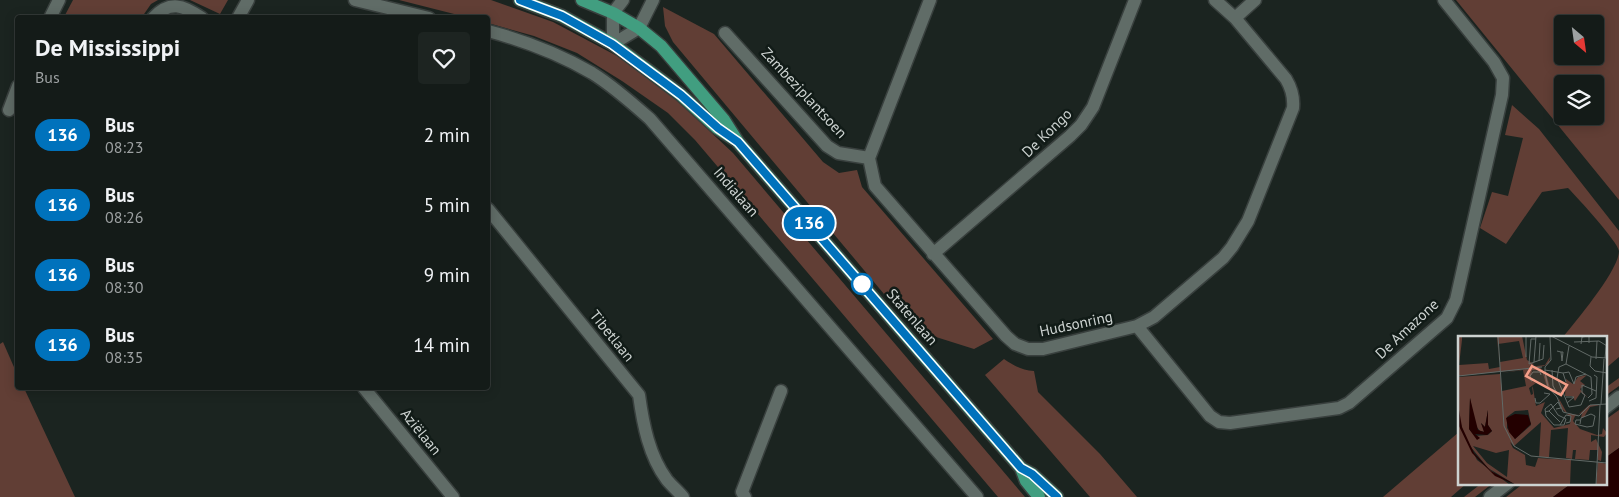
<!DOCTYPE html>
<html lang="en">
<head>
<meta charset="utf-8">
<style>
  :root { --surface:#141b18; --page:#1d2421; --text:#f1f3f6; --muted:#9da1a2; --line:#333937 }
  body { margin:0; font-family:"PT Sans",sans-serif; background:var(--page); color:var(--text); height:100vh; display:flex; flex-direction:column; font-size:19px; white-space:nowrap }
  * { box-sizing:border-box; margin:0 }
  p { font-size:16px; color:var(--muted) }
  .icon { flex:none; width:28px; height:28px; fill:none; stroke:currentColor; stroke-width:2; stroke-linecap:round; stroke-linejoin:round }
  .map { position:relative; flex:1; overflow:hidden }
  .panel { position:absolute; left:15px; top:15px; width:475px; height:375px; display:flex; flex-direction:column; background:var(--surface); border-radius:5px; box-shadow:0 2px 12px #0003,0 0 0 1px var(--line) }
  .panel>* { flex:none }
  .badge { padding:0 10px; border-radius:16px; font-size:18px; line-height:32px }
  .needle { width:32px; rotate:151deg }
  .fabs { position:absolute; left:1554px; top:15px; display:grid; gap:10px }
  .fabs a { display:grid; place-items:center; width:50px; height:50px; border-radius:5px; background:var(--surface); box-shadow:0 2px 12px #0003,0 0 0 1px var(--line); font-size:25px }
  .map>.badge { position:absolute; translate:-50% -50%; box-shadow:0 0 0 2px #fff }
  .round { display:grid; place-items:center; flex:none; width:52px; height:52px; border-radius:5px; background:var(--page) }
  .summary { display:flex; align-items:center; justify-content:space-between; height:85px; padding:0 20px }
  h1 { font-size:24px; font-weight:600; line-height:38px }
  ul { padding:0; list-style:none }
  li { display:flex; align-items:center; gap:15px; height:70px; padding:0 20px }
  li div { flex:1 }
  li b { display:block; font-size:19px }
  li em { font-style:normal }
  li .badge { min-width:55px; font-weight:700; text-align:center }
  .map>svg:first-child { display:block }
</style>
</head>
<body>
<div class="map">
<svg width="1619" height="497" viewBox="0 0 1619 497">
  <rect width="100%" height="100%" fill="#1b2420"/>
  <path fill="#613e35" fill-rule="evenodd" d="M73,0h85l-7,4 -9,13h-78z
    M190,0h38l-8,14z
    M399,0h92l62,22 64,34 54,39 62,58 292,344h-27l-303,-357 -27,-27 -46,-32 -45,-28 -43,-17 -46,-13v-5l-22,-1z
    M1456,0h163v200zM1562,24h33v32h-33zM1562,84h33v32h-33z
    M663,7l51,27 109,128 16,11 18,-3 5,17 131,152 -19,10 -38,-12h-16l-247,-295 -8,-16z
    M1512,105l27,24 80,102v126l-14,12v-32h-42c13,-16 56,-67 56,-86 -1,-9 -42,-54 -51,-63l-26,4 -36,52 -26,-16 12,-36 16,4 15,-58 -18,-3z
    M3,342l14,32 1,14h6l51,109h-75v-153z
    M1004,359c10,7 18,11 30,12l4,21 62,62 37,43h-47l-105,-122z
    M1619,378v8l-14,10v-8z
    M1619,410v38l-14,10v-38z
    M1459,432v51h8l-16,14h-68z
    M1482,483h11l-18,14h-11z
    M1524,483h48l-19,14h-47z"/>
  <path fill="#230000" d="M1619,448v49h-66l19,-14h33v-25z"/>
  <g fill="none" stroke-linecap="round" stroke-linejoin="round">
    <g stroke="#39403e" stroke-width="15">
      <path id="minor" d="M355,0l74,18
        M930,0l-61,158 6,28 131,150 9,8 13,5h15l94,-23 17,-9 69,-59 9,-11 16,-26 45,-113c1,-11 -1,-19 -7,-29l-51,-61 -20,-18
        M50,18l9,-18
        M153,18c17,-18 30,-13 49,0
        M238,18l10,-18
        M1235,18l20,-18
        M488,31c34,9 73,24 104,42 21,13 40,30 58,46l327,378
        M725,33l102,113 11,7 31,5
        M613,44l26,-16 14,-28
        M613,44v-31l10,-13
        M9,110l9,-24
        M488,209l151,186c4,29 10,61 28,85 5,6 11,11 16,17
        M933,254l137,-118 11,-11 12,-18 42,-107
        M1137,326l73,90 9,6 11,1 109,-15 10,-5 98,-85 9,-18 46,-205 1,-17 -9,-16 -50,-62
        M364,388l89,109
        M1605,408l14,-11
        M745,497l-3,-5 39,-101
        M1490,497l18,-14"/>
    </g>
    <g stroke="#39403e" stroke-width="15">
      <path id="major" d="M520,0l42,16 51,28 68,51 36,33 17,11
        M582,0l31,13 26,15 22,18 63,74 14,22 283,326 11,6 25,23
        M1021,468l5,13 13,16"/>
    </g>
    <use href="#minor" stroke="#606c67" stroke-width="12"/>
    <use href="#major" stroke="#419e80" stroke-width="12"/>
  </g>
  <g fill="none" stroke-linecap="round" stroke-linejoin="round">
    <g stroke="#fff" stroke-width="11">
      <path id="line" d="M520,0l42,16 50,28 69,51 37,33 20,14 283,326 11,6 25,23"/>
    </g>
    <use href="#line" stroke="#0072bc" stroke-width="8"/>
  </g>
  <circle fill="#fff" stroke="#0072bc" stroke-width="2.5" cx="862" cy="284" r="10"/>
  <g text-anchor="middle" stroke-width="5" stroke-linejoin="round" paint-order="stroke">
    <g font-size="15" fill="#cdd3d1" stroke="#111b17">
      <text transform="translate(804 93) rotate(47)" y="5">Zambeziplantsoen</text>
      <text transform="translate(1047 133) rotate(-44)" y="5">De Kongo</text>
      <text transform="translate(736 192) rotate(49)" y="5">Indialaan</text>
      <text transform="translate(912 317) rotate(49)" y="5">Statenlaan</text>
      <text transform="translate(1076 324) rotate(-12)" y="5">Hudsonring</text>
      <text transform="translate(1407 329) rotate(-43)" y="5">De Amazone</text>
      <text transform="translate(612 336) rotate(51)" y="5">Tibetlaan</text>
      <text transform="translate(421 432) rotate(51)" y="5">Aziëlaan</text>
    </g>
  </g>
  <g transform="translate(1458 336)">
    <rect width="149" height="149" fill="#1b2420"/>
    <path d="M0,0h4v4l-3,25 29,-2 1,6 11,-2v-5l23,-4 -4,-17 -21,3 1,18 -2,-26h25l5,24 7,4 -5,3 16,-2 5,-8 -1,6 -5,3 -5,1 4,3 2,7v-7l5,18 5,5h7l-4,2 -7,-5 -4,-6v3l-5,-17h-10l-2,10 6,3 -7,5 2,7 2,-1 -1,-8 1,2 3,18 9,-4 -4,11 13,15 16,-4 1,-8 -5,-1 3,-1 -4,-2 -2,-2v2l-5,-15 9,16 11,2 11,-10h11l-10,2 -6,10 -3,1 1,-5 -7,3 -2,5 7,8 17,6 5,-1 1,-6 4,5 -3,4 -13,-2v7l5,-3 6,13 -1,9 -3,-1v-10h-8l-1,10 -14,-1 1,-9h-3l-1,9 -6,-1 2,-30 -17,2 -2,27h-10l2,-35 -27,24 -4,-4 3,6 12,7 1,10 9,2 3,-9 33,2 -1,25h-54l-28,-17 -18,-22 -7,-14 -4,-16 -1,-39 42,-3 2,17 24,-5 -3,-16 -21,3 24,-4 -68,7zM12,62l5,27 5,6 5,1 -4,-9 4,4 3,-17v15l4,6 -4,4 -13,1 -6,-7zM70,74l3,15 -16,14 -8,-11v-11l8,-6zM15,110l23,7 13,-3 -2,27 -20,-14zM129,39l-7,6 5,4 -5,4 8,9 -7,-6 -6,9 -3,-5h-7l1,-17 7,5 5,-7zM0,87l19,37 33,25h-52zM140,126l9,2v21l-11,-1z" fill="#613e35" fill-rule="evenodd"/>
    <path d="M12,62l8,32 6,2 -3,-9 4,4 3,-17v15l4,6 -5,4 -12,-1 5,4 -3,2 -8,-11zM0,68l4,23 12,26 17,18 25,14 -21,-9 -23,-23 -14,-29zM57,78l13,1 3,9 -16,15 -6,-7 -3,-14z" fill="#230000"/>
    <path fill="none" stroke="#626a67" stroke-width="1" d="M40,0l6,90 10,20 17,10 76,7M68,0v21M93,0l41,21 15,1M92,1l1,23 -6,7v6l3,14 9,10 6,15 16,4 11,-11 17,-1M78,3h-5l-2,25 14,-5 1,-14M116,6l25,-1 8,5M123,8l1,-7 7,-1v7M99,15l4,1h2l-1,9 -1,-9M133,21l-1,9 5,5 12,2M147,22l2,-20M138,23l1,-18M81,25l1,-18M76,26l2,-26M108,28l-7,3 -2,11 12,29 12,-2 4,-10 -3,-2M108,28l25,13M108,28l3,-18M87,34l18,3 3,9M94,34l1,16 4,7 4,-1M105,37l6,-1 5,12 2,-7 10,-3M0,40l84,-9M77,44l-4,1 -1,-5 3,-4h7l1,3M124,57v-8l14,6M108,61h8l-7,6M77,62l1,5h4l10,-9 -6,-1M130,62l4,-4 -1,-17M131,65l7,-3 1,-21 -3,-2M93,68l7,11 8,4 -2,6h-10l-8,-9 -1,-7zM143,68l3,-45M91,75l9,-9 3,6 -5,1M87,76l4,-1 11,11M122,88l1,-6 10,-4 4,2 -2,10 -6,1 -12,-3 1,-4h4M102,89l6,-10 5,1 -1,6 -4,1M138,149l4,-80"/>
    <path fill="#f49e88" fill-opacity="0.15" stroke="#f49e88" stroke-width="2.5" d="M74,30l35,19 -6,10 -35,-19z"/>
    <rect width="149" height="149" fill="none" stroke="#cdd3d1" stroke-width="2.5"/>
  </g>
</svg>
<div class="fabs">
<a><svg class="needle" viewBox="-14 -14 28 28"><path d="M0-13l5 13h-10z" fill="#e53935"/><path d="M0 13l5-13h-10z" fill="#9da1a2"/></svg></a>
<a><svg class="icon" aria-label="layers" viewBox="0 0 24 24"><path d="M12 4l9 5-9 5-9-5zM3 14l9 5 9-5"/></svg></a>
</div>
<b class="badge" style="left:809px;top:223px;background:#0072bc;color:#fff">136</b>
<section class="panel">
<div class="summary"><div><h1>De Mississippi</h1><p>Bus</p></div><a class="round"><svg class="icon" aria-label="heart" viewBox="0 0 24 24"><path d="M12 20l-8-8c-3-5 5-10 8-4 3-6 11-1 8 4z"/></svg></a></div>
<ul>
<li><span class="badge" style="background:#0072bc;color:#fff">136</span><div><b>Bus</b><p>08:23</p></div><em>2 min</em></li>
<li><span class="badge" style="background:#0072bc;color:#fff">136</span><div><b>Bus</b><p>08:26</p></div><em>5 min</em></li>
<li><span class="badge" style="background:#0072bc;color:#fff">136</span><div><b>Bus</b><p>08:30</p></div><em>9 min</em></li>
<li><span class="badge" style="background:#0072bc;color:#fff">136</span><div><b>Bus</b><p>08:35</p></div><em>14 min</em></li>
</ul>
</section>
</div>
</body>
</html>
